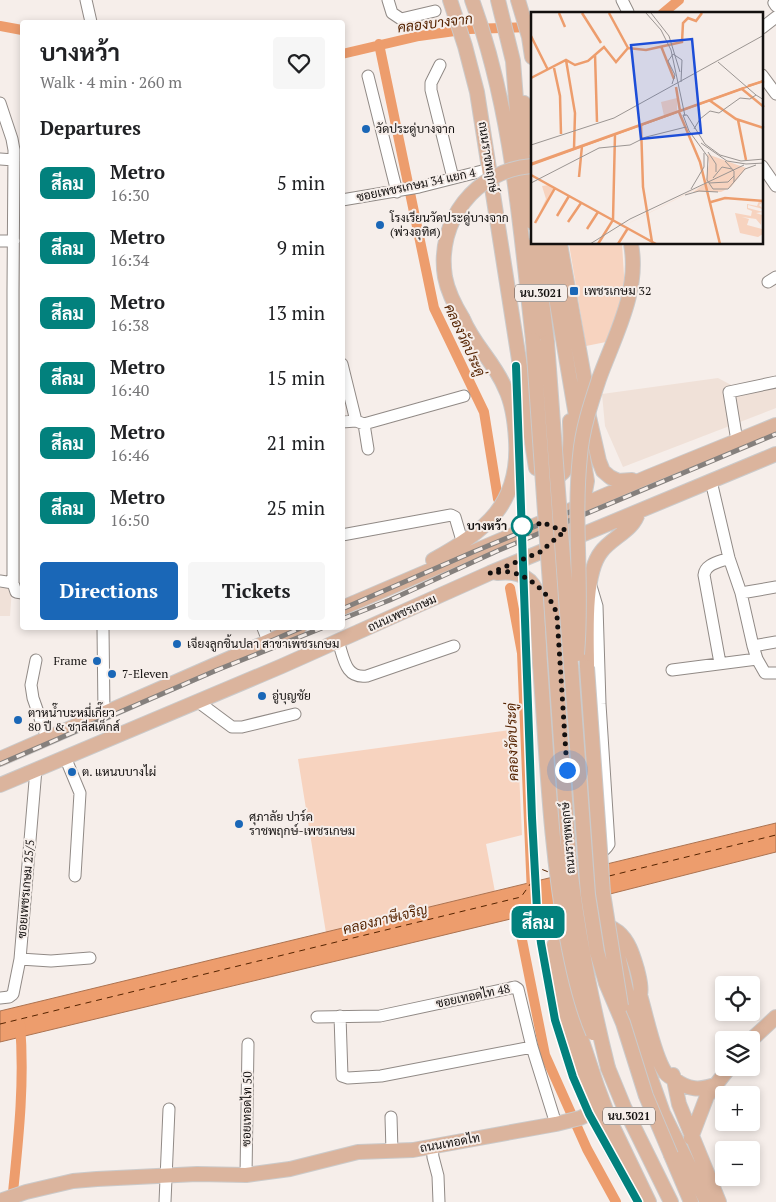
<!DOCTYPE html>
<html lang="en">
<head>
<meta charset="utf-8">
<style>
  :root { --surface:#fff; --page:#f6f6f6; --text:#202124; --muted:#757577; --accent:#1a67b7 }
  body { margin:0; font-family:"PT Serif",Sarabun,serif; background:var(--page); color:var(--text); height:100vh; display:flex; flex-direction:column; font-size:19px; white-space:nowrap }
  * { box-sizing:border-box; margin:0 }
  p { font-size:16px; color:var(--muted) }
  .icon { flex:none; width:28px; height:28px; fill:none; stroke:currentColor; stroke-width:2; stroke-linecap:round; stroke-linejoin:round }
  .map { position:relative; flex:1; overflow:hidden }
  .side { position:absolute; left:20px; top:20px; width:325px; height:610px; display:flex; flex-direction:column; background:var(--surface); border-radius:5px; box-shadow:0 2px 8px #0003 }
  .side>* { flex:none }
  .badge { padding:0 10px; border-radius:8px; font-size:18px; line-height:32px }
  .buttons { position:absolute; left:715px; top:976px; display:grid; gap:10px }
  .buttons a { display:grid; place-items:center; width:45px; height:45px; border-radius:5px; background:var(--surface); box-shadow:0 2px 8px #0003; font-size:25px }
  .you { position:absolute; width:25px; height:25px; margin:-12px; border:4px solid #fff; border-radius:50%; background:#1a73e8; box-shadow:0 0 0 8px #1a73e833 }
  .map>.badge { position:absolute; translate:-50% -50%; box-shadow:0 0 0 2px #fff }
  h2 { padding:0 20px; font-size:19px; line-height:45px }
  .round { display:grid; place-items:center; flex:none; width:52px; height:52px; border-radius:5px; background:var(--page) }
  .overview { display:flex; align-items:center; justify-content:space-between; height:85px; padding:0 20px }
  h1 { font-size:24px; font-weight:700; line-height:38px }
  .action { display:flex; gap:10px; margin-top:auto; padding:10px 20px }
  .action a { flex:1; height:58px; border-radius:5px; background:var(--accent); color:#fff; font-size:20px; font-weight:700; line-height:58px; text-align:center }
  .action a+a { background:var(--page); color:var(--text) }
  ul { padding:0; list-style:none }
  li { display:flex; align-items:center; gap:15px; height:65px; padding:0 20px }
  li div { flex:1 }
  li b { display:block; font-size:19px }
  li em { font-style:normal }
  li .badge { min-width:55px; font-weight:700; text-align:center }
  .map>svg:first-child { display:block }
</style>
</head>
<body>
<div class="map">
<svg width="776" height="1202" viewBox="0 0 776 1202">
  <rect width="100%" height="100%" fill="#f6eeea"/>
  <path fill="#f0e1d8" d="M776,377v31l-153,59 -18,-41 -3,-32 116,-16 15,8z
    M0,588h12l-2,28h-10z"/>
  <path fill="#f7d3bf" d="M569,244h53l3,47 -10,32 -9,19 -20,4z
    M517,729l5,106 -36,9 9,48 -169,41 -28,-174z"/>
  <path fill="#ed9d6d" stroke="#ac7351" d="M776,823v29l-253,64 -523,126v-31z"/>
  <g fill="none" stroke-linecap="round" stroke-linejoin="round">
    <path stroke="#ed9d6d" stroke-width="10" d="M662,14l17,-14
      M0,26l22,4
      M379,44l55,264 50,104 14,87
      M342,54l77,-18 50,-7 62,-2
      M510,588l12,65 10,242
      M515,905l30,150 42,94 29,53
      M12,1202c6,-59 13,-118 8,-178"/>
    <path stroke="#552300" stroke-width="1" stroke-dasharray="6 5" stroke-linecap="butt" d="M609,876l167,-41
      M0,1024l521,-127 20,-28 10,4"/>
    <g stroke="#918a86" stroke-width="13">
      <path id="minor" d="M86,0l5,22
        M388,0l4,13 9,6 34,-8
        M622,0l6,12
        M776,1l-2,2 2,3
        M762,28l14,-11
        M440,65l-9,18v7l22,88
        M762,75l14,19
        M368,76l29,116
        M0,103l12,36 2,11 -1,141v292l3,9 6,1
        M0,159l14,1
        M762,166l14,20
        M342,200l77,-13 71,-18
        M0,241h14
        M768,282l8,-5
        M342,364l14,57
        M342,422l14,-1 8,3 100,-28
        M364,424l4,25
        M737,441l-8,-49 47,-10
        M711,481l18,77 12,35 12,53 4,13 8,14h11
        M342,535l109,-20 4,2 8,27
        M0,581l13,2
        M741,593l35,-6
        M103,628l1,85
        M263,628l5,13
        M338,641c6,17 7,38 29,35l87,-30
        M753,646l23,-4
        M36,660l-5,25 2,13 14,40
        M720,663l-16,-88c1,-11 15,-13 25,-17
        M672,670l85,-11
        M197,701l35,26h10l53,-13
        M65,757l15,36 -5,83
        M571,840c1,21 29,20 38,4l-9,-140 -3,-98 -6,-20
        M20,959l31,2 39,-3
        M0,998l9,-1 4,-3 7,-35 16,-190
        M340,1016l2,60 6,2 33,-2 151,-29
        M317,1017l63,-1 135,-29 3,2 14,58 24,77
        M391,1117l1,34
        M432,1147l1,10 5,19 1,26
        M246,1175l2,-131
        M165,1202l4,-93"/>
    </g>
    <g stroke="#cbcaca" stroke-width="16">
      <path id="major" d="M450,0l15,46 12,46 59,376
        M472,0c40,109 48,225 61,340
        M498,0l15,61 5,64 14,97
        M518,0l11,37 3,20
        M524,103l8,45
        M535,244l12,98
        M547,244l40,237c-4,26 -13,43 -33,60
        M560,244l24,133 3,31 12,53 4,10 7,6 8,4 14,-1
        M537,462c3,6 6,12 14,14 24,4 19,-41 19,-55
        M433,560c52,-29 87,-55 83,-120 -1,-18 -3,-36 -11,-52 -10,-25 -32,-44 -42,-69
        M497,573c16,-2 32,1 39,17l4,75
        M342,608l306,-131 128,-52
        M587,667c0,-29 -4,-92 14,-115 10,-14 33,-22 37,-39
        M0,759l299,-131
        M0,785l282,-119 208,-93 286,-119
        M751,1040l25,-23
        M608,1068l16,39 47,95
        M673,1075l6,29 40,98
        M691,1138l16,-42 22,-28
        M671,1155l20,47
        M628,1179c-12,-22 -25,-44 -35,-67 -13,-32 -23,-65 -32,-97 -5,-19 -13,-40 -10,-60 4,-28 46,-40 67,-23 11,9 15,24 19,37 2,9 5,17 3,26 6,20 14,61 25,77 2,4 6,5 9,7 14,11 26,12 43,5
        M0,1201l26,-9 47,-11 24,-2 100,-5 49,1 44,-6 68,-17 55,-2 143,-26 24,-6 13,-6
        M649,1202l-39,-81 -13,-35 -27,-81 -9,-46c10,-21 41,-27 56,-8l16,69 12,42 18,51 44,89"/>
    </g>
    <use href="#minor" stroke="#fff" stroke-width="11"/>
    <use href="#major" stroke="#dbb49d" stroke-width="14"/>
    <g stroke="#85807d" stroke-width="5">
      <path id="rail" d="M516,366l16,452 5,92 4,33 14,77 18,57 16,37 49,88
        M342,609l131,-57 104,-43
        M342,619l48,-19 107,-49 279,-117
        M271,641l30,-13
        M0,764l217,-94 105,-42"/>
    </g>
    <use href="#rail" stroke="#f6eeea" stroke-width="3" stroke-dasharray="9" stroke-linecap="butt"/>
    <g stroke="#cbcaca" stroke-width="16" stroke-linecap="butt">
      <path id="major-bridge" d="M463,319c-8,-13 -15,-26 -18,-42 -9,-55 30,-107 87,-111
        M533,340l36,517c7,72 22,142 39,211
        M547,342l41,553 9,57 9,31 17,40 23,73 25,59
        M577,654c6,-66 -4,-132 3,-198 2,-26 11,-53 19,-77 16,-44 41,-88 32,-135
        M540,665c7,91 10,183 27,273 6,32 13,65 26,95
        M587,667l16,226 18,113"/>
    </g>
    <use href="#major-bridge" stroke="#dbb49d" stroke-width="14"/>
  </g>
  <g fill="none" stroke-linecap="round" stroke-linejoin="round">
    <g stroke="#fff" stroke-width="11">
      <path id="line" d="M516,366l16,452 5,92 4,33 14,77 18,57 16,37 49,88"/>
    </g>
    <use href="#line" stroke="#02817d" stroke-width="8"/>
    <path stroke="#13100f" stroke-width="5" stroke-dasharray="0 9" d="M522,526l-2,6 23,-10 9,5 14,3 -26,22 -50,21c6,0 13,-2 20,-1 19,3 44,25 47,44l10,154"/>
  </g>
  <g fill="#1a67b7" stroke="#f6eeea" stroke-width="2">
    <circle cx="366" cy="129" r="5"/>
    <circle cx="380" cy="225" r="5"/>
    <rect x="569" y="286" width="10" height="10" rx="2.5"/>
    <circle cx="177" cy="644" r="5"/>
    <circle cx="97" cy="661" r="5"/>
    <circle cx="112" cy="674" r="5"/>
    <circle cx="262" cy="696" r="5"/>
    <circle cx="18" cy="720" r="5"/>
    <circle cx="72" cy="772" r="5"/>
    <circle cx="239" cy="824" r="5"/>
  </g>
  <circle fill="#fff" stroke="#02817d" stroke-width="2.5" cx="522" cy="526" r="10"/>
  <g text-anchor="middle" stroke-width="4" stroke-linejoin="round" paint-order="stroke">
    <g fill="#f6eeea" stroke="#575351" stroke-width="1">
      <rect x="515" y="284.5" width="52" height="17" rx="4"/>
      <rect x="603" y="1107.5" width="52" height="17" rx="4"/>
    </g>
    <g font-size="11" font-weight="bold" fill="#13100f">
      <text x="541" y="297">นบ.3021</text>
      <text x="629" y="1120">นบ.3021</text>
    </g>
    <g font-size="12" fill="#13100f" stroke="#f6eeea" text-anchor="start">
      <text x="376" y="133">วัดประดู่บางจาก</text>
      <text x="390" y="222">โรงเรียนวัดประดู่บางจาก<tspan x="390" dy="14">(พ่วงอุทิศ)</tspan></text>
      <text x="584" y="295">เพชรเกษม 32</text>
      <text x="187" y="648">เจียงลูกชิ้นปลา สาขาเพชรเกษม</text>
      <text x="87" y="665" text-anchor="end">Frame</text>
      <text x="122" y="678">7-Eleven</text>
      <text x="272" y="700">อู่บุญชัย</text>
      <text x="28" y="717">ตาหน๊ำบะหมี่เกี๊ยว<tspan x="28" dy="14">80 ปี &amp; ชาลีสเต็กส์</tspan></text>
      <text x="82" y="776">ต. แหนบบางไผ่</text>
      <text x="249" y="821">ศุภาลัย ปาร์ค<tspan x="249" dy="14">ราชพฤกษ์-เพชรเกษม</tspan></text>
    </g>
    <g font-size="12" fill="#13100f" stroke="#f6eeea">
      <text transform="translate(488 157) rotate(81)" y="4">ถนนราชพฤกษ์</text>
      <text transform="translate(416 185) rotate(-12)" y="4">ซอยเพชรเกษม 34 แยก 4</text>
      <text transform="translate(402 613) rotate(-24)" y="4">ถนนเพชรเกษม</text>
      <text transform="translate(568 838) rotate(-95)" y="4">ถนนราชพฤกษ์</text>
      <text transform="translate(26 889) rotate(-85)" y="4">ซอยเพชรเกษม 25/5</text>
      <text transform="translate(473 996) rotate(-12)" y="4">ซอยเทอดไท 48</text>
      <text transform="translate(247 1109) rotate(-89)" y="4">ซอยเทอดไท 50</text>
      <text transform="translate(450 1143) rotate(-10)" y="4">ถนนเทอดไท</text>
    </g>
    <g font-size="12" font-weight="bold" fill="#13100f" stroke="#f6eeea" text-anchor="end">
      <text x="507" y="530">บางหว้า</text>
    </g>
    <g font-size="14" font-style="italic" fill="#552300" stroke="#f6eeea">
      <text transform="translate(435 23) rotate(-7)" y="5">คลองบางจาก</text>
      <text transform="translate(465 340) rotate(65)" y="5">คลองวัดประดู่</text>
      <text transform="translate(512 742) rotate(-92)" y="5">คลองวัดประดู่</text>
      <text transform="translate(385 919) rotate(-14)" y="5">คลองภาษีเจริญ</text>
    </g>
  </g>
  <g transform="translate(531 12)">
    <rect width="232" height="232" fill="#f6eeea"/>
    <path d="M146,86v13l-13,5 -3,-14zM176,142l39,14 -15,19 -10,5h-28l9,-6 -98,50 101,-52 4,-20zM18,173l7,4 -17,25 7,-15 -4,-13zM228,189l4,1 -4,3 4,4 -15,-4v3l15,4 -7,1 6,2 -1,10 -5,-6 -14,-2 7,2 -2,6 15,4 1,5 -5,3 -18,-4 -5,-20 16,3 1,-5 -5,-2v-5l10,2z" fill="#f7d3bf"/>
    <path d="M232,68v2l-232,84v-2z" fill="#ed9d6d"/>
    <path fill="none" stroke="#ed9d6d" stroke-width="2.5" d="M28,1l6,14M51,1l19,30M78,1l19,35M0,24l17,34M130,34l13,33M64,42l2,68M35,48l9,53 -1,36M23,56l6,28 1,38M0,66l35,-18 9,5 13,-4 16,-14 12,15 12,-14 18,2 36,-8 1,-19 5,-5 8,3 6,-8M217,74l16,-5M145,75l4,24M211,77l22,18M178,88l27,19 28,9M148,100l21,50 20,82M207,108l8,40M110,113l2,62 9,55M0,152l213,-76M0,163l125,69M48,165l3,-31M180,190l14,-4 39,3M26,204l12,-20M37,210l13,-19M4,211l20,-35M56,217l11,-17M67,232l15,-24 2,-86M87,232l10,-16"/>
    <path fill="none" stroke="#9b9592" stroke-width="1" d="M115,1l15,17 10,20 14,66M120,1l18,23 11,36M187,50l38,33M141,72l3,-9 -7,-14 5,-7 9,6 -1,22M163,117l6,-10 10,-8 9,2 21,-15 10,1 6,-4 8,5M170,131l26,18 19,3 18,-1M0,133l83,-27 150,-83M177,140l8,12v8M194,149l9,10v11M225,153l-11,4 -17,20h-15l-6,-9 1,-23 -19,-26 -6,-16h4l18,29 15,11 21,6 23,-2M182,166l9,-11 10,2M0,171l68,-35 31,-3 16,-8 40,-10M178,171l19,-1 6,-6M160,177l13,-22v-14M154,183l14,-4 19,1M59,232l40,-25 114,-54"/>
    <path fill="#1d4ed8" fill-opacity="0.15" stroke="#1d4ed8" stroke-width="2.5" d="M161,27l9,94 -60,6 -10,-94z"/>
    <rect width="232" height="232" fill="none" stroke="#13100f" stroke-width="2.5"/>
  </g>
</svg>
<div class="buttons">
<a><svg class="icon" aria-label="locate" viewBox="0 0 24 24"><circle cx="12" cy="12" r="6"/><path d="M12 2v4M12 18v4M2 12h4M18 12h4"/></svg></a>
<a><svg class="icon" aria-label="layers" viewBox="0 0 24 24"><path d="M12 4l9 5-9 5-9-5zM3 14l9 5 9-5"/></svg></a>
<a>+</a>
<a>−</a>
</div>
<div class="you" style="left:567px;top:770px"></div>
<b class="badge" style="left:538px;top:922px;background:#02817d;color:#fff">สีลม</b>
<section class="side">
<div class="overview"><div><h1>บางหว้า</h1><p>Walk · 4 min · 260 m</p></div><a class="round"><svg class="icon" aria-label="heart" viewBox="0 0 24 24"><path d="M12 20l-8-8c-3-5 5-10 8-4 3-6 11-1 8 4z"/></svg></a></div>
<h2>Departures</h2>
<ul>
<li><span class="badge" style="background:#02817d;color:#fff">สีลม</span><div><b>Metro</b><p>16:30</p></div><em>5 min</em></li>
<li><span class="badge" style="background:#02817d;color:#fff">สีลม</span><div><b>Metro</b><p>16:34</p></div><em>9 min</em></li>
<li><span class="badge" style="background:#02817d;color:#fff">สีลม</span><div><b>Metro</b><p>16:38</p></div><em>13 min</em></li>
<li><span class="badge" style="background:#02817d;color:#fff">สีลม</span><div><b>Metro</b><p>16:40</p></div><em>15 min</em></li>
<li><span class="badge" style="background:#02817d;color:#fff">สีลม</span><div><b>Metro</b><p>16:46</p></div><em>21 min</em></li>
<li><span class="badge" style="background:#02817d;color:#fff">สีลม</span><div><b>Metro</b><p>16:50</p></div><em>25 min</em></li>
</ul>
<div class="action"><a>Directions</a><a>Tickets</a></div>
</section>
</div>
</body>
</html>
